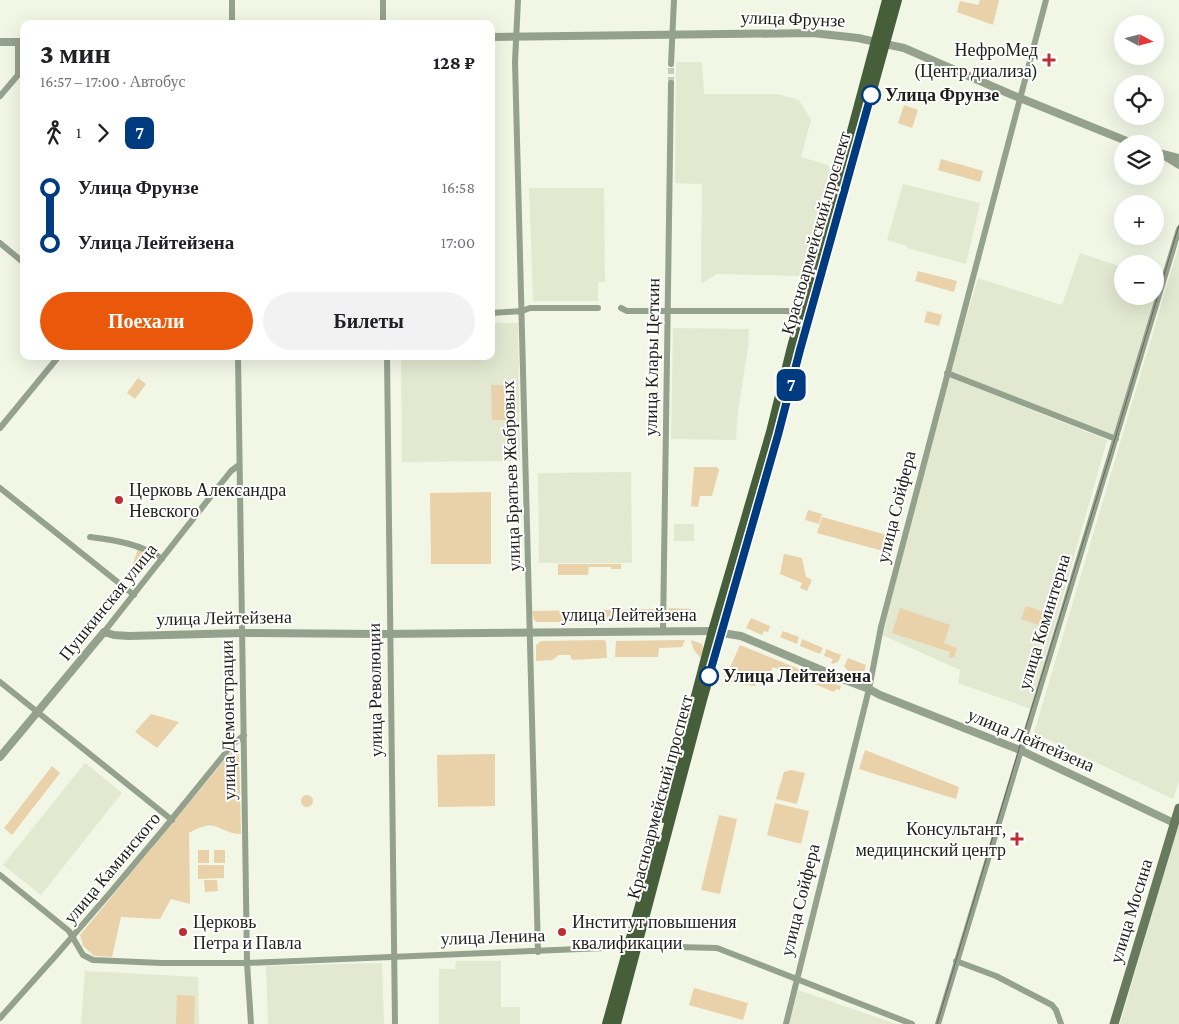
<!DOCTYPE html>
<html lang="ru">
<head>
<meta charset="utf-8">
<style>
  :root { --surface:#fff; --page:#f2f2f2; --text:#202124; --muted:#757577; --accent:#ea580c }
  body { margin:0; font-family:"Crimson Pro",serif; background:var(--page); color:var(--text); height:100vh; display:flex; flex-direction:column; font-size:19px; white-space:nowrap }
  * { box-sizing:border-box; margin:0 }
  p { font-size:16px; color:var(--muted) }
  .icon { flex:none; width:28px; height:28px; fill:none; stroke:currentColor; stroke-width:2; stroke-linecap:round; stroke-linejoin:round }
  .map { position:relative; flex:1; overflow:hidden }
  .sheet { position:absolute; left:20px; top:20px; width:475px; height:340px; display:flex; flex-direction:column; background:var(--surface); border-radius:10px; box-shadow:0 5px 20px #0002 }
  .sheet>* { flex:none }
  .badge { padding:0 10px; border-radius:8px; font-size:18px; line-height:32px }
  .needle { width:32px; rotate:97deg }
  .tools { position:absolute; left:1114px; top:15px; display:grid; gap:10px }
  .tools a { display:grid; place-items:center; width:50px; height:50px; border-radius:50%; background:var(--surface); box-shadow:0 5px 20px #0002; font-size:25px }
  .map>.badge { position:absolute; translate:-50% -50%; box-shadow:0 0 0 2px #fff }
  .legs { display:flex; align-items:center; gap:8px; height:55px; padding:0 20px; font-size:16px }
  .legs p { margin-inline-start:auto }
  .summary { display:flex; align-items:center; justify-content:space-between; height:85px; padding:0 20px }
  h1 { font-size:28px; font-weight:800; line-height:38px }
  .cta { display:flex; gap:10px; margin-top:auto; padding:10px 20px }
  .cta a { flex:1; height:58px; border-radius:30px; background:var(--accent); color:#fff; font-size:20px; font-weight:800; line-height:58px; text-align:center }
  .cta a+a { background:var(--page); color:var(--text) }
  ul { padding:0 20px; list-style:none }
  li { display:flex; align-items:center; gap:18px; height:55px; font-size:19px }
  li i { display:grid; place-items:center; width:8px; height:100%; margin:0 6px; background:currentColor }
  li i::after { content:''; width:12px; height:12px; margin:-6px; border:4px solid; border-radius:50%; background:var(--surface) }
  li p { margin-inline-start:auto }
  li:first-child i { background:linear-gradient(#0000 50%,currentColor 0) }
  li:last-child i { background:linear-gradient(currentColor 50%,#0000 0) }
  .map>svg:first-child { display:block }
</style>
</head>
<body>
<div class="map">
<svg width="1179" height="1024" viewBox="0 0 1179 1024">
  <rect width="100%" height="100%" fill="#f2f6e5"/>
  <path fill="#e3e8d1" d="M676,62h26l2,32h74l21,6 12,20 -10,37 27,8 2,4 -30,107 -83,-2 -16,10 1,-100 -27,-1z
    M903,184l77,19 -14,61 -59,-16v-2l-20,-6z
    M529,188h75l1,94h-7v19h-65z
    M1179,245v536l-6,18 -139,-66z
    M1080,253l42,14v29h33v-19l6,1 -47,158 -164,-63 28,-95 84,27z
    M491,323h27l2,138 -118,1 -1,-106h90z
    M673,328l76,1 -1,18 -10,65 -2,28 -65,-1z
    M949,377l158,63 -76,269 -73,-26 2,-13 -78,-35z
    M631,472l1,91h-93l-1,-90z
    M674,524h20v17h-20z
    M85,763l37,30 -81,102 -38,-30z
    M1179,820v204h-59z
    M456,961h45v46h19v17h-81v-55h16z
    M382,963l2,61h-116l-2,-58z
    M85,971l113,6 1,47h-118z
    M798,990l98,34h-107z"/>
  <path fill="#e9d1aa" d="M980,0h19l-6,25 -36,-13 3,-11 18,4z
    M904,105l14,5 -6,18 -14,-5z
    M941,159l42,12 -3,11 -42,-12z
    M918,271l39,10 -3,11 -39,-11z
    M927,311l15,4 -3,11 -15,-4z
    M138,378l8,6 -11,15 -8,-6z
    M491,385h19v35h-18z
    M694,467h23l2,3 -7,26h-12l-2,11 -7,-1z
    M491,492v72h-60l-1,-71z
    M808,510l14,4 -3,10 -14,-4z
    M822,517l65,18 -4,16 -66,-18z
    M138,549l14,6 -16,21 -6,-4z
    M784,554l18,4 4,19 6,3 -5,11 -7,-3 2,-5 -22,-9z
    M558,564h63v5h-10v-2h-22l-1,8h-30z
    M1026,606l23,8 -4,13 -24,-8z
    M669,608l22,1v12l-22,-1z
    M900,608l50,17 -6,18 13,5 -3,9 -5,1 1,-6 -58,-19z
    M662,609l-2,10 -5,3h-118l-3,-2 -2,-9z
    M751,618l19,8 -2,6 -4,-1 -2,4 -16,-7z
    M783,631l16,6 -2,7 -17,-7z
    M802,639l21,9 -3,6 -20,-8z
    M604,640l2,2 1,16 -35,2 -2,-5h-11l-7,5 -16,1v-16l5,-4z
    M685,640l-3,7 -23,1 -1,9h-43l1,-16z
    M691,640l11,4 1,4 -2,10c-6,-5 -9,-11 -10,-18z
    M740,645l101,41 -1,4 -4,-1 -2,3 -61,-25 -5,12 -9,-3 -4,10 -32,-5 3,-9h2z
    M826,649l15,6 -3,7 -5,2 -2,-1 2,-4 -9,-3z
    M848,658l18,7 -2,8 -5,2 -12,-5 -3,-4z
    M151,714l28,8 -22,26 -22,-16z
    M865,750l94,37 -3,12 -97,-30z
    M232,751h7l2,83c-24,-1 -24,-18 -52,-1l1,71 -19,-5 -11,20 -39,-2 -9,40 -18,-1 -11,-10 -3,-11z
    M495,754v52l-57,1 -1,-52z
    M52,766l8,7 -48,62 -8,-7z
    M791,770l14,3 -8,31 -21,-5 8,-27z
    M301 801a6 6 0 1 1 12 0a6 6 0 1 1-12 0Z
    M775,803l34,8 -8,33 -34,-9z
    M719,815l18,4 -17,75 -19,-4z
    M198,850h11v13h-11z
    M214,850h11v13h-11z
    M198,865h26v13l-26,1z
    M204,880h13l1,11 -13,1z
    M694,988l54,15 -5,17 -54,-15z
    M177,995l18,1 -1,28h-18z"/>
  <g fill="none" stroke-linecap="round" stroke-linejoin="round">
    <path stroke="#c8cbbc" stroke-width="6" stroke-dasharray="6 3" stroke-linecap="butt" d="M671,83v-19"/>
    <path stroke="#94a18d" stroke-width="6" d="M232,0v24
      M383,0v24
      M518,0l-3,62 23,890
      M671,64l3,-64
      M0,96l18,-21v-33
      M1161,155l18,11
      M0,243l24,20
      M621,308l6,3h160l14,3
      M491,313l31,-2 8,-3h68
      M238,356l9,607 4,61
      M387,356l8,668
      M947,373l169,66
      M0,428l59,-72
      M0,488l134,107
      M90,537c25,3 51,7 72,22
      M663,631l8,-548
      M104,632l111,-141 16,-20 8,-6
      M0,682l172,138
      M0,875l69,56 14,24 10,5 68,3h86l381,-16
      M637,946l80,2 195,76
      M956,961l40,15 56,29 4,5 5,14
      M0,1018c80,-88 157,-179 231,-272l13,-11
      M786,1024l83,-335 12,-62 165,-627
      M938,1024l241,-795"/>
    <path stroke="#94a18d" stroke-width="8" d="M491,37l322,-4 45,5 18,4
      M0,42h24
      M885,44l19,4 106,46 124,50
      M1155,152l24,6
      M722,633l19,3 104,44 24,9 11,6 140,55 154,73
      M0,757l104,-125 10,3 15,1 113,-3 139,1 332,-3"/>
    <path stroke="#677a5d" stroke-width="9" d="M1114,1024l65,-216"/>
    <path stroke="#475e3a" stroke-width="10" d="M664,818l49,-187 58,-199 21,-85 28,-96 67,-251
      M607,1024l50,-180
      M616,1024l86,-324 76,-265 22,-85 97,-350"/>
    <path stroke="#65675d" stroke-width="1" d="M937,1024l82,-275 96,-310 64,-214"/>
  </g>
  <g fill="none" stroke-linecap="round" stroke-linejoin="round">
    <g stroke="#fff" stroke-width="11">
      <path id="line-1" d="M709,676l69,-241 22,-85 71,-255"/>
    </g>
    <use href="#line-1" stroke="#003b80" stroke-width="8"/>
  </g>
  <g fill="#bd2e33" stroke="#fff" stroke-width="2">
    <path d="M1046.5 52.5h5v5h5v5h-5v5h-5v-5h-5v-5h5z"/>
    <circle cx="119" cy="500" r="5"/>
    <path d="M1014.5 831.5h5v5h5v5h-5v5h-5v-5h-5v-5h5z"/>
    <circle cx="183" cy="932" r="5"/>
    <circle cx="562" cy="932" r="5"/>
  </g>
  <g fill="#fff" stroke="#003b80" stroke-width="2.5">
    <circle cx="871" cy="95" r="9"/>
    <circle cx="709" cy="676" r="9"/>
  </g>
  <g text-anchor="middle" stroke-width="4" stroke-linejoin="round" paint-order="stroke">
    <g font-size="18" fill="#1f201a" stroke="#fff">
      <text transform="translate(793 19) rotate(2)" y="6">улица Фрунзе</text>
      <text transform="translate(816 233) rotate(-74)" y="6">Красноармейский проспект</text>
      <text transform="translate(652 357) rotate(-89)" y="6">улица Клары Цеткин</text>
      <text transform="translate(511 476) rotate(-92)" y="6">улица Братьев Жабровых</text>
      <text transform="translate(896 507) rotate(-76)" y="6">улица Сойфера</text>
      <text transform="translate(108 602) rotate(-51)" y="6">Пушкинская улица</text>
      <text x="629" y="621">улица Лейтейзена</text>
      <text transform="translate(224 618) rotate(-1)" y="6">улица Лейтейзена</text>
      <text transform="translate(1044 622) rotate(-73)" y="6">улица Коминтерна</text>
      <text transform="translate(375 690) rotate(-91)" y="6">улица Революции</text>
      <text transform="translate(228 720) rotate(-91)" y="6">улица Демонстрации</text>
      <text transform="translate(1031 740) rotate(23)" y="6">улица Лейтейзена</text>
      <text transform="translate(660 797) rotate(-75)" y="6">Красноармейский проспект</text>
      <text transform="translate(112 868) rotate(-50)" y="6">улица Каминского</text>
      <text transform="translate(800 900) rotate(-76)" y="6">улица Сойфера</text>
      <text transform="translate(1131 911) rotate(-73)" y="6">улица Мосина</text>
      <text transform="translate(493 937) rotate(-2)" y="6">улица Ленина</text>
    </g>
    <g font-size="18" fill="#1f201a" stroke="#fff" text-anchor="start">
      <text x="1038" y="56" text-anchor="end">НефроМед<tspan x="1038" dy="21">(Центр диализа)</tspan></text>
      <text x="129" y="496">Церковь Александра<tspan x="129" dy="21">Невского</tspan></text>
      <text x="1006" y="835" text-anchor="end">Консультант,<tspan x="1006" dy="21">медицинский центр</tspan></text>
      <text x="193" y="928">Церковь<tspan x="193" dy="21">Петра и Павла</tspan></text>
      <text x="572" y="928">Институт повышения<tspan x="572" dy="21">квалификации</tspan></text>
    </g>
    <g font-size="18" font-weight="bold" fill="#1f201a" stroke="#fff" text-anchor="start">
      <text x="885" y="101">Улица Фрунзе</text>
      <text x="723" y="682">Улица Лейтейзена</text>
    </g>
  </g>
</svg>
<div class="tools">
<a><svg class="needle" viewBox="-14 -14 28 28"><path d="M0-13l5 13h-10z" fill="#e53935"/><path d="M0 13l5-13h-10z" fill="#757577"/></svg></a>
<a><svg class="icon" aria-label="locate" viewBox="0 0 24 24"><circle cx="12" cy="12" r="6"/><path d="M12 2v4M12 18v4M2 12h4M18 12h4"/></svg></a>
<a><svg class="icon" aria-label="layers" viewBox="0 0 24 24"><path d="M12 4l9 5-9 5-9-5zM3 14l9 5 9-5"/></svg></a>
<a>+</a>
<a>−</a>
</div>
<b class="badge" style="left:791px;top:385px;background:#003b80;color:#fff">7</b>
<section class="sheet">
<div class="summary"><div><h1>3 мин</h1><p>16:57 – 17:00 · Автобус</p></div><b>128 ₽</b></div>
<div class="legs"><svg class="icon" aria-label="walk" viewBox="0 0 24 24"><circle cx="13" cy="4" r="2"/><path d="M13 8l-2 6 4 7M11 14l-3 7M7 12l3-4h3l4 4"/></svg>1<svg class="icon" aria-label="forward" viewBox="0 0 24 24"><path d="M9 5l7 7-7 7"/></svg><b class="badge" style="background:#003b80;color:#fff">7</b></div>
<ul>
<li><i style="color:#003b80"></i><b>Улица Фрунзе</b><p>16:58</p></li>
<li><i style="color:#003b80"></i><b>Улица Лейтейзена</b><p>17:00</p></li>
</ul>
<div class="cta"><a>Поехали</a><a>Билеты</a></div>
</section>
</div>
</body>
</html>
